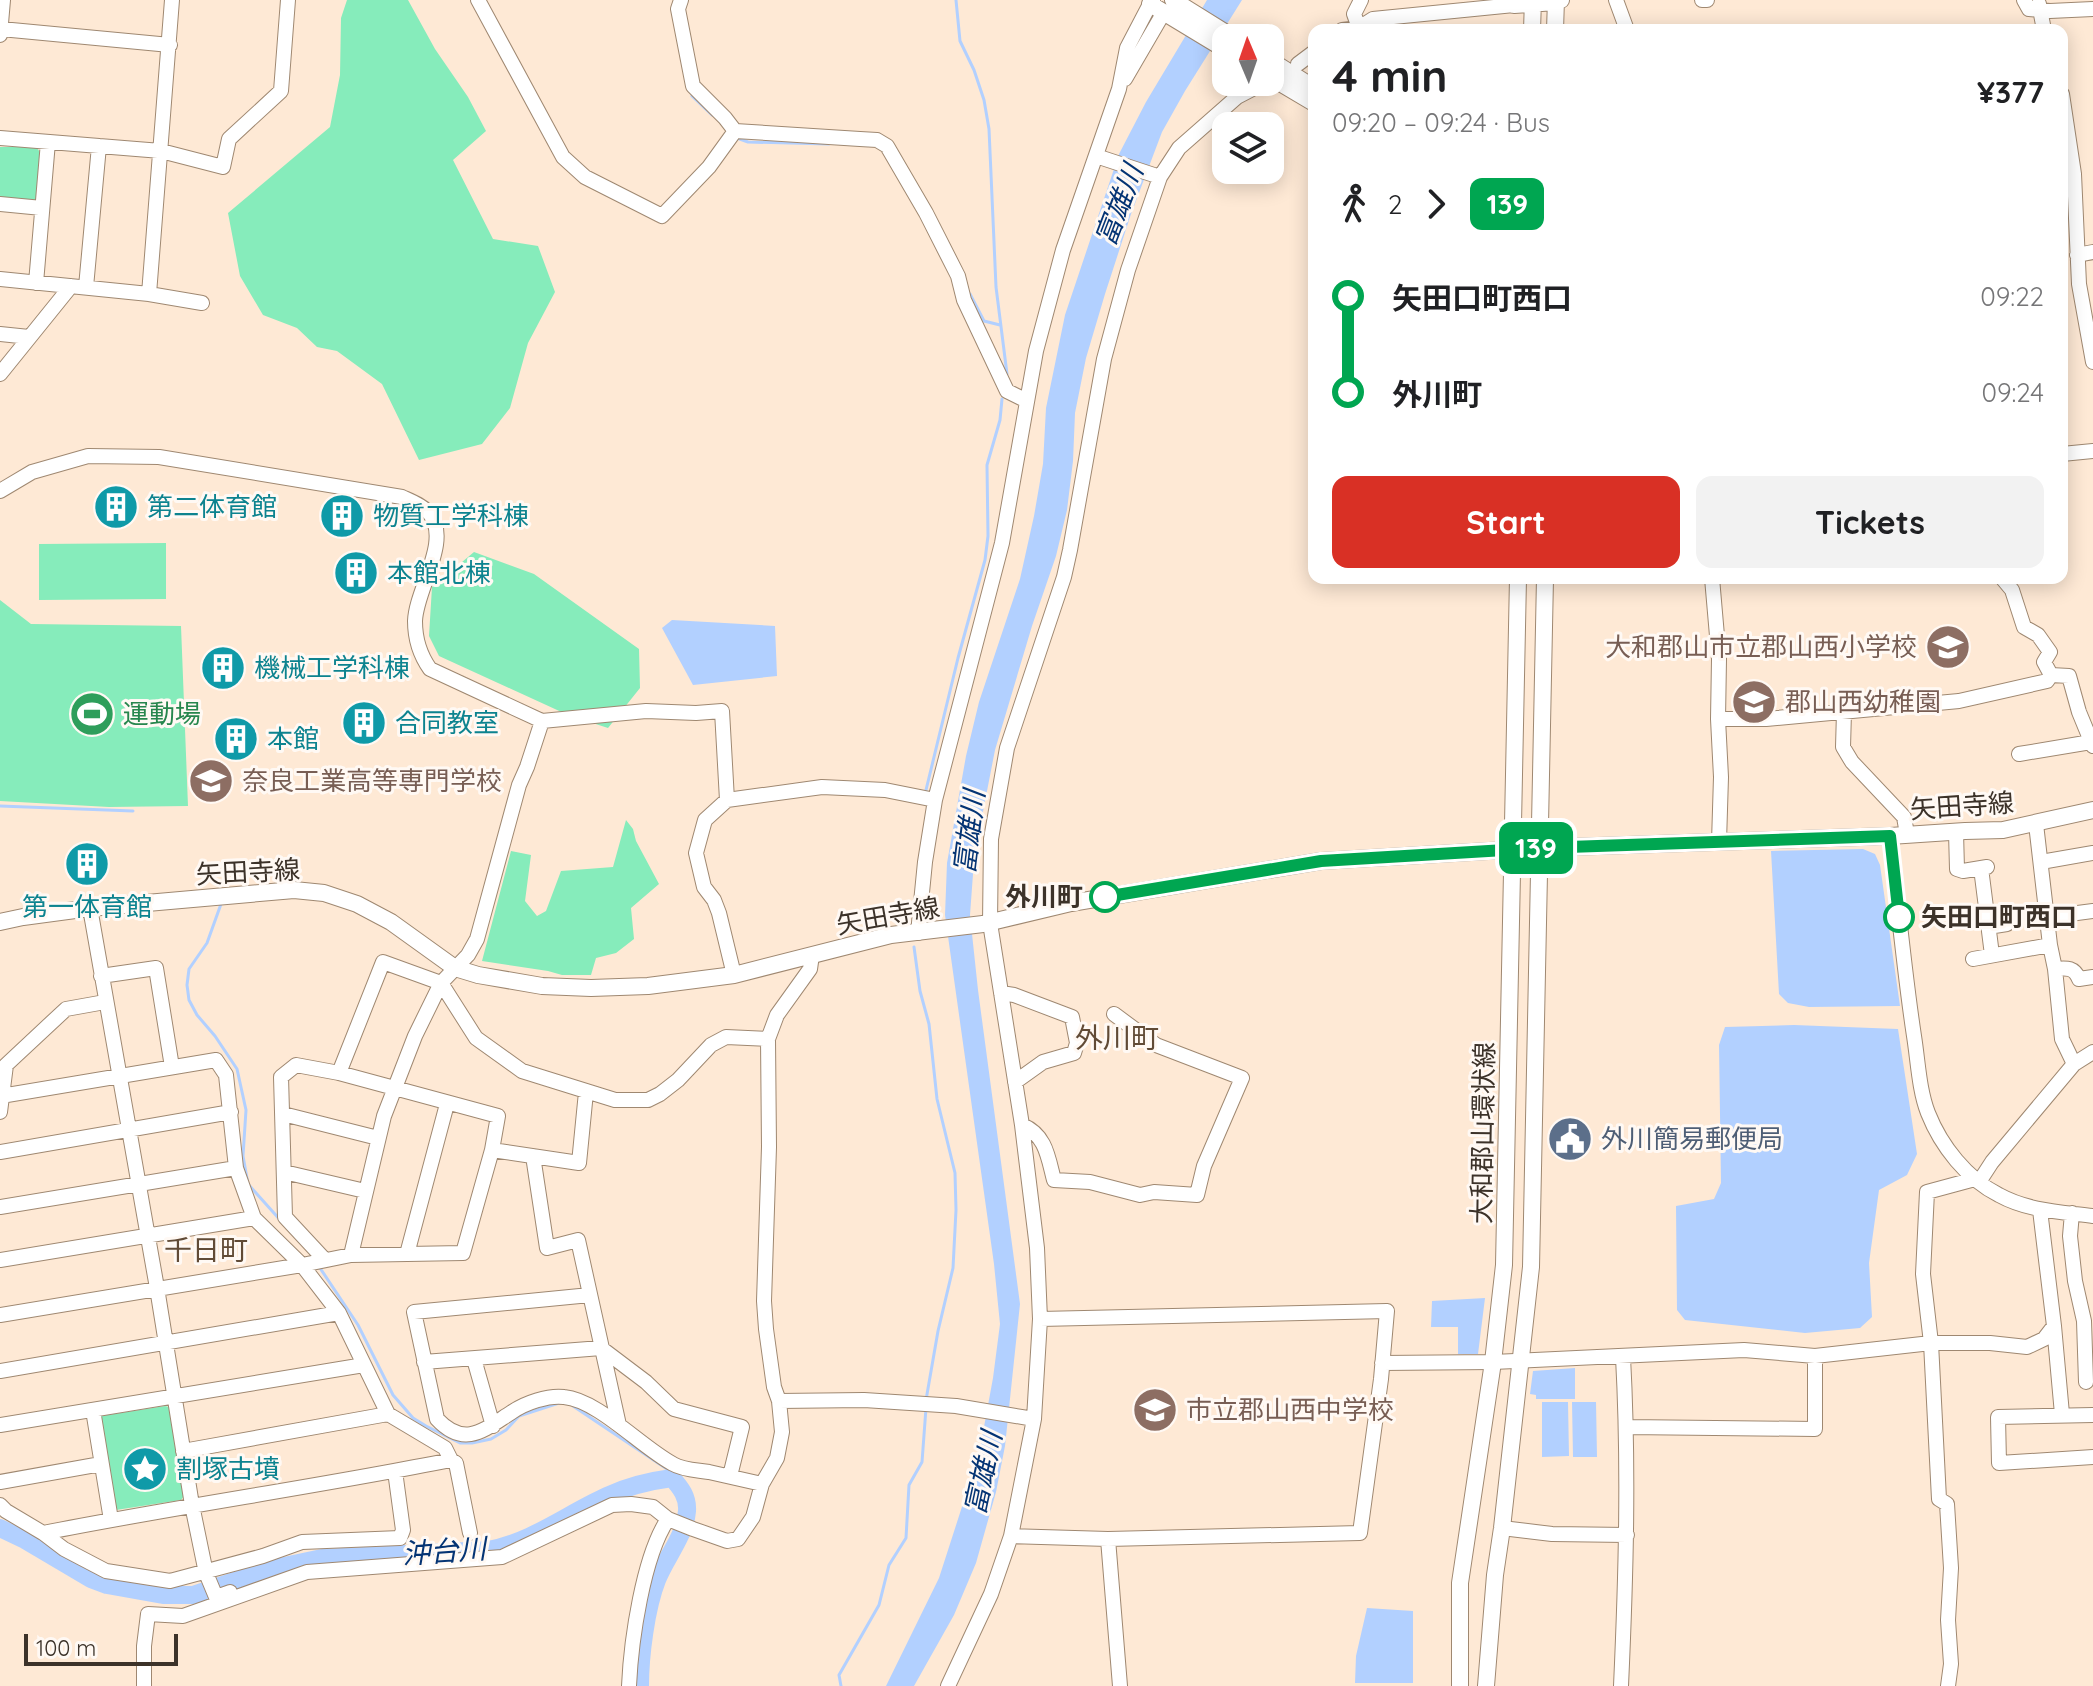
<!DOCTYPE html>
<html lang="en">
<head>
<meta charset="utf-8">
<style>
  :root { --surface:#fff; --page:#f2f2f2; --text:#202124; --muted:#757577; --accent:#d93025 }
  body { margin:0; font-family:Quicksand,"Noto Sans JP",sans-serif; background:var(--page); color:var(--text); height:100vh; display:flex; flex-direction:column; font-size:30px; white-space:nowrap }
  * { box-sizing:border-box; margin:0 }
  p { font-size:26px; color:var(--muted) }
  .icon { flex:none; width:44px; height:44px; fill:none; stroke:currentColor; stroke-width:2; stroke-linecap:round; stroke-linejoin:round }
  .map { position:relative; flex:1; overflow:hidden }
  .panel { position:absolute; left:1308px; top:24px; width:760px; height:560px; display:flex; flex-direction:column; background:var(--surface); border-radius:16px; box-shadow:0 4px 20px #0003 }
  .panel>* { flex:none }
  .badge { padding:0 16px; border-radius:12px; font-size:28px; line-height:52px }
  .needle { width:52px; rotate:358deg }
  .fabs { position:absolute; left:1212px; top:24px; display:grid; gap:16px }
  .fabs a { display:grid; place-items:center; width:72px; height:72px; border-radius:16px; background:var(--surface); box-shadow:0 4px 20px #0003; font-size:40px }
  .scale { position:absolute; left:24px; bottom:20px; width:154px; box-sizing:border-box; padding-left:8px; border:4px solid #3c3229; border-top:0; font-size:22px; line-height:28px; white-space:nowrap; color:#3c3229; -webkit-text-stroke:6px #fff9f4; paint-order:stroke }
  .map>.badge { position:absolute; translate:-50% -50%; box-shadow:0 0 0 4px #fff }
  .legs { display:flex; align-items:center; gap:12px; height:88px; padding:0 24px; font-size:26px }
  .legs p { margin-inline-start:auto }
  .headline { display:flex; align-items:center; justify-content:space-between; height:136px; padding:0 24px }
  h1 { font-size:44px; font-weight:700; line-height:60px }
  .primary-button { display:flex; gap:16px; margin-top:auto; padding:16px 24px }
  .primary-button a { flex:1; height:92px; border-radius:16px; background:var(--accent); color:#fff; font-size:32px; font-weight:700; line-height:92px; text-align:center }
  .primary-button a+a { background:var(--page); color:var(--text) }
  ul { padding:0 24px; list-style:none }
  li { display:flex; align-items:center; gap:28px; height:96px; font-size:30px }
  li i { display:grid; place-items:center; width:12px; height:100%; margin:0 10px; background:currentColor }
  li i::after { content:''; width:20px; height:20px; margin:-10px; border:6px solid; border-radius:50%; background:var(--surface) }
  li p { margin-inline-start:auto }
  li:first-child i { background:linear-gradient(#0000 50%,currentColor 0) }
  li:last-child i { background:linear-gradient(currentColor 50%,#0000 0) }
  .map>svg:first-child { display:block }
</style>
</head>
<body>
<div class="map">
<svg width="2093" height="1686" viewBox="0 0 2093 1686">
  <rect width="100%" height="100%" fill="#fee9d5"/>
  <path fill="#86ecbb" d="M347,0h61l27,49 33,48 18,34 -33,29 40,79 45,7 17,46 -27,51 -18,65 -28,36 -63,16 -37,-76 -45,-33 -20,-4 -20,-19 -34,-13 -23,-39 -12,-63 102,-86 10,-52 1,-57z
    M0,147h36l4,5 -2,47 -8,3 -30,-4z
    M166,543v56l-127,1v-56z
    M474,552l60,22 105,75 1,39 -32,40 -40,-13 -129,-59 -10,-20 3,-49z
    M0,600l31,24 150,2 7,180 -79,1 -109,-6z
    M626,820l7,9 3,12 23,43 -28,24 3,31 -18,14 -20,5 -5,17h-29l-14,-4 -66,-10 29,-110 20,4 -6,46 12,15 9,-5 15,-40 52,-4z
    M165,1406l4,1 15,89 -3,4 -65,10 -17,-90 2,-4z"/>
  <path fill="#b2d0ff" d="M1207,0h35l-57,91 -23,41 -31,82 -26,80 -19,64 -11,55 -2,48 -6,49 -11,46 -24,70 -37,124 -16,82 -6,42 -3,41 8,75 42,314 -15,142 -9,46 -20,71 -22,52 -40,71h-28l53,-108 40,-124 14,-76 7,-54 -6,-60 -49,-349 2,-52 19,-107 13,-54 41,-123 14,-63 9,-52 3,-56 19,-93 54,-161 27,-52z
    M672,620l103,6 2,50 -84,9 -31,-57z
    M1863,849l12,5 5,11 20,141 -91,1 -21,-4 -9,-9 -8,-143z
    M1794,1025l104,4 19,125 -10,21 -28,15 -10,73 3,54 -12,11 -55,5 -120,-13 -8,-10 -1,-104 38,-7 7,-16 -2,-138 6,-18z
    M1485,1298l-7,56h-20v-27h-27l1,-26z
    M1575,1368v31h-39v-4l-6,-1 3,-23z
    M1542,1402h26l1,54 -27,1z
    M1572,1402h24l1,55h-24z
    M1367,1608l46,3v72h-58l1,-27z"/>
  <g fill="none" stroke-linecap="round" stroke-linejoin="round">
    <path stroke="#b2d0ff" stroke-width="3" d="M956,0l4,41 14,29 10,30 5,29 7,158 11,87
      M692,96l20,19
      M737,138l11,4 81,2
      M970,294l14,27 16,4
      M926,790l32,-132 27,-98 3,-24 -1,-71 13,-45 2,-21
      M0,806l133,5
      M221,904l-14,39 -18,26 -2,16 2,15 8,15 18,21 22,33 9,41 -3,46 5,28 34,38
      M914,947l6,44 9,33 8,75 18,74 1,37 -3,58 -15,63 -12,69
      M320,1268l38,57 35,70 20,23 13,8 34,17h12l19,-4 15,-9 13,-14 40,-13
      M573,1406l97,65 2,7
      M841,1686l-2,-11 40,-70 10,-40 17,-27 3,-53 13,-23 4,-54"/>
    <path stroke="#b2d0ff" stroke-width="18" d="M0,1528l25,12 66,39 16,6 56,10h30l77,-26 52,-11 166,-8c44,-8 79,-36 119,-54 21,-10 42,-15 65,-18 9,10 16,19 15,33 -2,25 -21,46 -30,69 -11,28 -17,76 -17,106"/>
    <g stroke="#9f8871" stroke-width="16">
      <path id="minor" d="M478,0l85,157 22,20 77,39 47,-49 26,-36
        M681,0l-3,9 15,77 32,32 10,13
        M1616,0l11,30
        M1702,0h5
        M2024,0l5,9 21,2 43,-2
        M2039,4l5,26
        M1359,28l-5,-14 7,-14
        M1,29l169,16
        M1342,30l17,-2 14,-9 141,-14
        M0,35l3,-35
        M1298,64l16,-12
        M1125,79l39,-67
        M2062,94l12,80 5,110 14,78
        M735,131l125,8 17,1 10,6 39,67 32,63 6,24 43,91 20,10
        M0,138l161,13 62,16 6,-28 52,-48 7,-91
        M1096,156l64,21
        M0,204l42,4
        M2077,255l16,-3
        M0,279l149,15 53,9
        M36,283l12,-141
        M86,287l13,-141
        M149,294l23,-294
        M0,334l29,3
        M0,374l71,-88
        M2062,454l31,-3
        M0,491l32,-19 56,-16 71,1 243,40c9,4 20,8 27,16 23,27 -13,76 -14,108 0,18 5,34 15,48l112,52 104,-10 50,2 26,-2 5,89 95,-13 63,3 50,10
        M1712,578l7,81 -1,60 3,58 -2,65
        M2051,675l18,1 10,36 14,34
        M1844,712l-1,35 9,15 52,55 3,17
        M1718,719h48l193,-18 88,-20 4,-6 -7,-13 6,-10 -12,-17 -14,-8 -12,-37 -10,-12
        M2019,754l72,-12
        M727,800l-22,20 -9,33 8,34 10,13 5,13 15,62
        M2036,824l14,121 5,24 7,70 12,25
        M1956,832l1,37 6,2 24,-4
        M1890,836c8,67 14,134 24,200 4,25 5,54 14,77 13,33 39,66 71,82 29,16 62,17 94,21
        M2041,862l52,-9
        M1981,868l11,87
        M90,908l67,380 35,217 14,68 10,24 14,-5
        M2047,917l46,-6
        M1988,927l19,-3
        M918,933l7,-71 10,-62 67,-257 34,-192 27,-101 56,-161 8,-41 23,-44
        M1973,959l77,-14
        M2055,969c12,-1 19,-2 24,10l14,-2
        M101,976l55,-8 16,99
        M1001,993l13,2 58,22 5,26 -3,10 -31,9 -28,20
        M339,1073l44,-111 58,21 35,55 46,33 93,29h33l12,-6 18,-14 33,-35 15,-8 42,2
        M1,1096l215,-36 10,15 10,93 18,50 48,47 37,48 49,101 57,34 6,12 5,3 14,70
        M0,1112l6,-47 60,-56 39,-7
        M283,1114l95,24
        M1022,1125c24,10 26,32 32,55l36,2 50,13 14,-3 43,3 7,-29 38,-88 -86,-33 -42,-31
        M492,1150l87,13 7,-71
        M0,1152l231,-40
        M533,1156l14,92 31,-8 41,185
        M284,1172l81,19
        M1979,1182l13,-20 82,-98 19,-12
        M0,1207l236,-39
        M2072,1213l-2,23 5,45 9,40 2,61
        M407,1254l40,-150
        M351,1255l33,-139 31,-80 26,-53 27,-28 9,-16 42,-154 8,-18 15,-46
        M0,1260l254,-42
        M590,1295l-176,17 23,107c28,30 48,10 75,-7 13,-9 36,-17 52,-15 34,3 77,50 109,67 10,6 24,6 36,8 18,4 36,8 53,12
        M0,1315l302,-50 49,-10 112,-2 29,-103 6,-34 -159,-43 -43,-8 -15,12 4,140 40,43
        M2054,1326l8,88
        M474,1359l19,67
        M424,1362l177,-14 45,34 28,27 68,18 -12,49
        M1382,1363l111,-1 251,-12 71,6 116,-13h59l37,4 17,-8 10,-13 -14,-116
        M0,1371l339,-58
        M779,1401l85,-1 92,6 78,13
        M93,1410l18,110
        M2093,1415l-95,2 1,46 94,-6
        M0,1425l364,-60
        M1627,1427l188,2v-73
        M183,1451l205,-37
        M0,1482l101,-18
        M0,1505l6,6 37,22 21,16 42,22 64,10 93,-25 39,-14 98,-4 3,-8 -8,-59
        M1502,1528l50,6 75,1
        M43,1533c136,-27 273,-46 408,-73
        M1011,1536l97,3 252,-6 21,-154 6,-68 -347,8
        M1108,1539l12,147
        M144,1686v-40l4,-32 35,2 124,-44 195,-15 110,-52 19,-1 22,3 15,12 25,10 34,12 11,-2 15,-22 9,-33 15,-26 5,-26 -3,-31 -5,-14 -8,-58 -2,-28 5,-154 -1,-108 9,-24 33,-46 2,-14
        M629,1686c2,-45 14,-130 39,-167
        M948,1686l43,-92 20,-58 23,-117 6,-100 -3,-71 -15,-123 -32,-202 1,-84 16,-91 57,-171 6,-27 34,-191 24,-89 32,-93 19,-29 58,-51 23,-12
        M1621,1686c5,-110 8,-219 2,-329
        M1948,1686l3,-22 -3,-44 3,-52 -4,-64 -8,-5 -8,-156 -8,-69 4,-82 48,-13"/>
    </g>
    <g stroke="#9f8871" stroke-width="18">
      <path id="major" d="M1152,0l-2,4 76,46
        M1173,0l61,38
        M1514,0v5l42,-3 5,-2
        M1532,30l1,-30
        M1555,30l1,-30
        M1270,60l44,28
        M1270,77l44,26
        M0,922l23,-5 67,-9 204,-18 30,3 33,11 34,18 64,46 23,7 64,11 49,2 57,-2 86,-11 157,-40 92,-11 88,-21 250,-42 218,-13 351,-12 75,-5 38,-1 90,-20
        M1460,1686v-103l33,-221 11,-97 14,-687
        M1486,1686l9,-111 7,-47 29,-261 14,-689"/>
    </g>
    <use href="#minor" stroke="#fff" stroke-width="14"/>
    <use href="#major" stroke="#fff" stroke-width="16"/>
  </g>
  <g fill="none" stroke-linecap="round" stroke-linejoin="round">
    <g stroke="#fff" stroke-width="18">
      <path id="line-1" d="M1105,897l216,-36 218,-13 351,-12 9,81"/>
    </g>
    <use href="#line-1" stroke="#00a651" stroke-width="12"/>
  </g>
  <defs>
    <g id="building-disc" transform="scale(2.3)"><circle r="9.5" fill="#0f9aa8" stroke="#fff9f4"/><path d="M-4-6H4V6H1V3H-1V6H-4ZM-2.5-4.3h1.7v1.8h-1.7ZM.8-4.3h1.7v1.8H.8ZM-2.5-1h1.7V.8h-1.7ZM.8-1h1.7V.8H.8Z" fill="#fff"/></g>
    <g id="school-disc" transform="scale(2.3)"><circle r="9.5" fill="#8d6e63" stroke="#fff9f4"/><path d="M0-5L7-2L0 1L-7-2ZM-4 1L0 2.5L4 1V4Q0 6-4 4Z" fill="#fff"/></g>
    <g id="stadium-disc" transform="scale(2.3)"><circle r="9.5" fill="#2e9e5b" stroke="#fff9f4"/><path d="M0-5a6.5 5 0 1 0 0 10a6.5 5 0 1 0 0-10ZM-3.5-1.8h7v3.6h-7Z" fill="#fff"/></g>
    <g id="civic-disc" transform="scale(2.3)"><circle r="9.5" fill="#5c6f8a" stroke="#fff9f4"/><path d="M-.6-6.5H3V-4.5H.6V-3L4-1V1h2V6H-6V1h2V-1L-.6-3ZM-1.2 2.5V6h2.4V2.5Z" fill="#fff"/></g>
    <g id="sight-disc" transform="scale(2.3)"><circle r="9.5" fill="#0f9aa8" stroke="#fff9f4"/><path d="M0-6L1.8-2.2L6-1.7L2.9 1.2L3.7 5.4L0 3.3L-3.7 5.4L-2.9 1.2L-6-1.7L-1.8-2.2Z" fill="#fff"/></g>
  </defs>
  <g fill-rule="evenodd">
    <use href="#building-disc" x="116" y="507"/>
    <use href="#building-disc" x="342" y="516"/>
    <use href="#building-disc" x="356" y="573"/>
    <use href="#school-disc" x="1948" y="647"/>
    <use href="#building-disc" x="223" y="668"/>
    <use href="#school-disc" x="1754" y="702"/>
    <use href="#stadium-disc" x="92" y="714"/>
    <use href="#building-disc" x="364" y="723"/>
    <use href="#building-disc" x="236" y="739"/>
    <use href="#school-disc" x="211" y="781"/>
    <use href="#building-disc" x="87" y="864"/>
    <use href="#civic-disc" x="1570" y="1139"/>
    <use href="#school-disc" x="1155" y="1410"/>
    <use href="#sight-disc" x="145" y="1469"/>
  </g>
  <g fill="#fff" stroke="#00a651" stroke-width="4">
    <circle cx="1105" cy="897" r="14"/>
    <circle cx="1899" cy="917" r="14"/>
  </g>
  <g text-anchor="middle" stroke-width="6" stroke-linejoin="round" paint-order="stroke">
    <g font-size="26" fill="#0d838f" stroke="#fff9f4" text-anchor="start">
      <text x="147" y="516">第二体育館</text>
      <text x="373" y="525">物質工学科棟</text>
      <text x="387" y="582">本館北棟</text>
      <text x="254" y="677">機械工学科棟</text>
      <text x="395" y="732">合同教室</text>
      <text x="267" y="748">本館</text>
      <text x="87" y="916" text-anchor="middle">第一体育館</text>
      <text x="176" y="1478">割塚古墳</text>
    </g>
    <g font-size="26" fill="#785e54" stroke="#fff9f4" text-anchor="start">
      <text x="1917" y="656" text-anchor="end">大和郡山市立郡山西小学校</text>
      <text x="1785" y="711">郡山西幼稚園</text>
      <text x="242" y="790">奈良工業高等専門学校</text>
      <text x="1186" y="1419">市立郡山西中学校</text>
    </g>
    <g font-size="26" fill="#27864d" stroke="#fff9f4" text-anchor="start">
      <text x="123" y="723">運動場</text>
    </g>
    <g font-size="26" fill="#3c3229" stroke="#fff9f4">
      <text transform="translate(1962 806) rotate(-4)" y="9">矢田寺線</text>
      <text transform="translate(248 872) rotate(-3)" y="9">矢田寺線</text>
      <text transform="translate(888 916) rotate(-10)" y="9">矢田寺線</text>
      <text transform="translate(1483 1133) rotate(-89)" y="9">大和郡山環状線</text>
    </g>
    <g font-size="26" font-weight="bold" fill="#3c3229" stroke="#fff9f4" text-anchor="end">
      <text x="1083" y="906">外川町</text>
      <text x="1921" y="926" text-anchor="start">矢田口町西口</text>
    </g>
    <g font-size="26" fill="#4e5e75" stroke="#fff9f4" text-anchor="start">
      <text x="1601" y="1148">外川簡易郵便局</text>
    </g>
    <g font-size="28" font-style="italic" fill="#043474" stroke="#fff9f4">
      <text transform="translate(1119 205) rotate(-69)" y="10">富雄川</text>
      <text transform="translate(969 832) rotate(-83)" y="10">富雄川</text>
      <text transform="translate(983 1473) rotate(-78)" y="10">富雄川</text>
      <text transform="translate(444 1551) rotate(-4)" y="10">沖台川</text>
    </g>
    <g font-size="28" fill="#614b36" stroke="#fff9f4">
      <text x="1117" y="1048">外川町</text>
      <text x="206" y="1260">千日町</text>
    </g>
  </g>
</svg>
<div class="fabs">
<a><svg class="needle" viewBox="-14 -14 28 28"><path d="M0-13l5 13h-10z" fill="#e53935"/><path d="M0 13l5-13h-10z" fill="#757577"/></svg></a>
<a><svg class="icon" aria-label="layers" viewBox="0 0 24 24"><path d="M12 4l9 5-9 5-9-5zM3 14l9 5 9-5"/></svg></a>
</div>
<div class="scale">100 m</div>
<b class="badge" style="left:1536px;top:848px;background:#00a651;color:#fff">139</b>
<section class="panel">
<div class="headline"><div><h1>4 min</h1><p>09:20 – 09:24 · Bus</p></div><b>¥377</b></div>
<div class="legs"><svg class="icon" aria-label="walk" viewBox="0 0 24 24"><circle cx="13" cy="4" r="2"/><path d="M13 8l-2 6 4 7M11 14l-3 7M7 12l3-4h3l4 4"/></svg>2<svg class="icon" aria-label="forward" viewBox="0 0 24 24"><path d="M9 5l7 7-7 7"/></svg><b class="badge" style="background:#00a651;color:#fff">139</b></div>
<ul>
<li><i style="color:#00a651"></i><b>矢田口町西口</b><p>09:22</p></li>
<li><i style="color:#00a651"></i><b>外川町</b><p>09:24</p></li>
</ul>
<div class="primary-button"><a>Start</a><a>Tickets</a></div>
</section>
</div>
</body>
</html>
